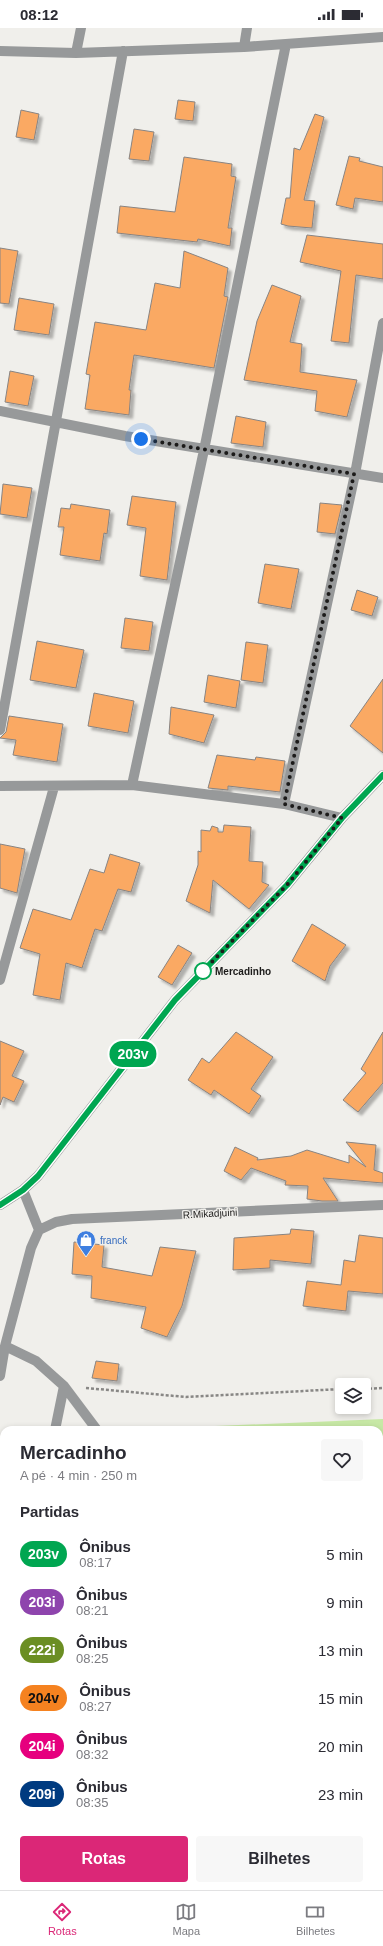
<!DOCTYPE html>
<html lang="pt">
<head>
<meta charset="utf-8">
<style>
  :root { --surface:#fff; --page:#f7f7f7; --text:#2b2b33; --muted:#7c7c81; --line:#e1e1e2; --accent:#db2777 }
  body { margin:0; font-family:Arial,sans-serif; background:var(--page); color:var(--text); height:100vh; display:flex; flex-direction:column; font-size:15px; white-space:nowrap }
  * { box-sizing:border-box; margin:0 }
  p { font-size:13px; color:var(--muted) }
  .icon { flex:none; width:22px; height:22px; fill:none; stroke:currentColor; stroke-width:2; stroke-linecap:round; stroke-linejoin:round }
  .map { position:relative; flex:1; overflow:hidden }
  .drawer { position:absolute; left:0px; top:1398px; width:383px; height:464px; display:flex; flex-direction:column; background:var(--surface); border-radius:12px 12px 0 0; box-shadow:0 2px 6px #0003 }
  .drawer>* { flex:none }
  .badge { padding:0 8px; border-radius:13px; font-size:14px; line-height:26px }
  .fabs { position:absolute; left:335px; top:1350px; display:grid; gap:8px }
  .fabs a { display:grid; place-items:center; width:36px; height:36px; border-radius:4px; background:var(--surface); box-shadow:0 2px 6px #0003; font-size:20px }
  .you { position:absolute; width:20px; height:20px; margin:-10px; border:3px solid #fff; border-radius:50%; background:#1a73e8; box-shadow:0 0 0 6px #1a73e833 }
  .map>.badge { position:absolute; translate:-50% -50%; box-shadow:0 0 0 2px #fff }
  h2 { padding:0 20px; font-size:15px; line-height:36px }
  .round { display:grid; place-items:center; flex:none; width:42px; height:42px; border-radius:4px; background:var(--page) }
  .overview { display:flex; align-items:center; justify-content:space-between; height:68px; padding:0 20px }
  h1 { font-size:19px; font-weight:800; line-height:30px }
  .button { display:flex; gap:8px; margin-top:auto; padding:8px 20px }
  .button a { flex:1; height:46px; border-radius:4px; background:var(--accent); color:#fff; font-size:16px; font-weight:800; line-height:46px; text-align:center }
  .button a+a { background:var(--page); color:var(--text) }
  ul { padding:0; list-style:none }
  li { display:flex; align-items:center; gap:12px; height:48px; padding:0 20px }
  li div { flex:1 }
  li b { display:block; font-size:15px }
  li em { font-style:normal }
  li .badge { min-width:44px; font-weight:700; text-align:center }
  .status { display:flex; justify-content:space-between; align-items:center; height:28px; padding:0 20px; background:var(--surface); direction:ltr }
  .status svg { height:11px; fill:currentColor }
  .dock { display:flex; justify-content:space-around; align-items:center; height:56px; border-top:1px solid var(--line); background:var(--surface); font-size:11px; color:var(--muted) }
  .dock a { display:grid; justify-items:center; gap:2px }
  .dock .on { color:var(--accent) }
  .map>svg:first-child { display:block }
</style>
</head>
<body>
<div class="status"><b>08:12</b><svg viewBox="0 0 49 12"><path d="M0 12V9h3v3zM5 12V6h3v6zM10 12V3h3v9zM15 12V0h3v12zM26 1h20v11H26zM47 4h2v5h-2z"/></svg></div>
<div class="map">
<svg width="383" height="1862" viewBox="0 0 383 1862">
  <defs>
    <filter id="shadow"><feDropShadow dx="3.5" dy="3.5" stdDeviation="1" flood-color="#0004"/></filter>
  </defs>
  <rect width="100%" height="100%" fill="#f0efeb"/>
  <path fill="#c7e8a5" d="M383,1391v471h-383v-330l4,-18v344h375v-456h-258z"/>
  <path fill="#faa964" stroke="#888482" filter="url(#shadow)" d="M178,72l17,2 -2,19 -18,-2z
    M21,82l18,4 -5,26 -18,-3z
    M315,86l9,3 -20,83 11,1 -3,27 -24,-2 -7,-2 5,-26h4l4,-50 6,2z
    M134,101l20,3 -5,29 -20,-2z
    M349,128l11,2 -1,3 24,6v35l-28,-4 -2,11 -17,-4z
    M184,129l48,7 -1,12 5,1 -8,51h4l-2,18 -32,-7 -1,3 -80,-9 3,-27 55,6z
    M307,207l76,9v35l-27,-4 -7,68 -18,-2 10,-70 -41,-9z
    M0,220l18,3 -9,53 -9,-1z
    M184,223l44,17 -4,28 4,1 -14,71 -80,-13 -5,35h2l-2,25 -44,-6 5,-34 -4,-1 9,-52 51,8 9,-47 25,5z
    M272,257l29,11 -11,46 12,2 -2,28 57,8 -10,37 -32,-6 2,-20 -73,-11 13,-59z
    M19,270l35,6 -5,31 -35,-5z
    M10,343l24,5 -6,30 -23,-4z
    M236,388l30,6 -3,25 -32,-4z
    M3,456l29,4 -5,30 -27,-4z
    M132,468l44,6 -9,78 -27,-4 6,-48 -19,-3z
    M320,475l22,2 -7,29 -18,-2z
    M71,476l39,6 -3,24 -3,-1 -4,28 -40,-6 4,-28h-6l3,-19 9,1z
    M265,536l34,5 -8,40 -33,-6z
    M357,562l21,7 -6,19 -21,-6z
    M125,590l28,4 -4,29 -28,-3z
    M37,613l47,9 -8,38 -46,-8z
    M246,614l22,3 -5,38 -22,-3z
    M208,647l32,6 -4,27 -32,-6z
    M383,651v74l-33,-27z
    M94,665l40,8 -6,32 -40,-7z
    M171,679l43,8 -10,28 -35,-9z
    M9,688l54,8 -6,38 -44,-7 3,-15 -16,-2 6,-6z
    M217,727l38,5 1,-3 29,4 -5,31 -52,-6v4l-20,-2z
    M224,797l27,2 -2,34 14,1 -1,20 7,3 -20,24 -36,-29 -3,33 -24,-12 12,-36v-14l3,1v-22l9,1 2,-5 6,2v4h5z
    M0,816l25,5 -8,44 -17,-5z
    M110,826l30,9 -9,29 -13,-3 -16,42 -7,-2 -13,39 -16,-5 -6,37 -27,-5 7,-41 -20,-6 13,-39 38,11 19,-51 14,4z
    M312,896l34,21 -16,21 -5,15 -33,-20z
    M178,917l14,8 -20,32 -14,-8z
    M236,1004l37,25 -22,32 10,7 -12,18 -35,-24 -3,5 -23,-15 14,-22 7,5z
    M383,1004v51l-25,29 -15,-12 23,-27 -5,-4z
    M0,1013l24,10 -12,25 12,5 -10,21 -11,-5 -3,8z
    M346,1114l30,3 -2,25 9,3v10l-60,-5 15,23h-16l-15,-2 1,-13 -23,-1 1,-4 -35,-13 -10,12 -17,-9 11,-24 23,11 -1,2 34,-4 16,-6 42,13v-8l17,12z
    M291,1201l23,2 -3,33 -41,-4v8l-37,2 1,-32 56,-4z
    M359,1207l24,3v56l-35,-3 -2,20 -43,-5 4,-25 34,4 3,-25 11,2z
    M74,1214l30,3 -2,22 50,9 8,-29 36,4 -14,55 -15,31 -26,-9 5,-21 -55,-9 1,-22 -20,-2z
    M96,1333l23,3 -2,17 -25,-3z"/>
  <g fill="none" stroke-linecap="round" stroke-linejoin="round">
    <path stroke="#888785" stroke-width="2.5" stroke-dasharray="3 2" stroke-linecap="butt" d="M86,1360l100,9 156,-8
      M364,1361l19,-1
      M172,1862v-4"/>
    <path stroke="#97999a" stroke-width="10" d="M244,19l3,-19
      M0,23l76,2 168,-6 139,-10
      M76,25l5,-25
      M0,383l125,25 258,42
      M0,702l123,-679
      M132,757l72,-335 82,-406
      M0,758l132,-1 152,19 58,14
      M284,776l71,-330 28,-151
      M0,952l54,-193
      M0,1177l23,-15 15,-14 137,-176 112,-115 55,-67 41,-43
      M39,1202l17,-8 16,-3 311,-14
      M5,1318l31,15 28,25 33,44
      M0,1348l5,-30 26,-98 8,-18 -16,-40
      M55,1402l9,-44
      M0,1740l4,-28
      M93,1862v-4"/>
  </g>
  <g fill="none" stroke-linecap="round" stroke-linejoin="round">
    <g stroke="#fff" stroke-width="9">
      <path id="line" d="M0,1177l23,-15 15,-14 137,-176 112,-115 55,-67 41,-43"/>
    </g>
    <use href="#line" stroke="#00a651" stroke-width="6"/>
    <path stroke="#1c1b1a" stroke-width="4" stroke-dasharray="0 7.2" d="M141,411l213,35 -70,330 58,14 -55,67 -84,86"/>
  </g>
  <defs>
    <g id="shop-pin" transform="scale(1)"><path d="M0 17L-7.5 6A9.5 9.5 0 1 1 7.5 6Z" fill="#3f7fe0" stroke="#f0efeb"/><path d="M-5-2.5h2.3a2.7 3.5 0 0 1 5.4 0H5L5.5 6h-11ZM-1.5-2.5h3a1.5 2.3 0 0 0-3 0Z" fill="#fff"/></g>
  </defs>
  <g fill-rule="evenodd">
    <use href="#shop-pin" x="86" y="1212"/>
  </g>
  <circle fill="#fff" stroke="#00a651" stroke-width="2" cx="203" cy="943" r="8"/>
  <g text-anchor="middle" stroke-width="3" stroke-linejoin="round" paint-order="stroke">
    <g font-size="10" font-weight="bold" fill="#1c1b1a" stroke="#f0efeb" text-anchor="start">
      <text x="215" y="947">Mercadinho</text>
    </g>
    <g font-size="10" fill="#1c1b1a" stroke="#f0efeb">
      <text transform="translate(210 1185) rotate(-3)" y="4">R.Mikadjuini</text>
    </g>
    <g font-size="10" fill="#366cbe" stroke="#f0efeb" text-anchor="start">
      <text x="100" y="1216">franck</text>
    </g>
  </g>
</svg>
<div class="fabs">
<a><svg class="icon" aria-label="layers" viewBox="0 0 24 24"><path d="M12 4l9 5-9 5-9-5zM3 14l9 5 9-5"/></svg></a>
</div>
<div class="you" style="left:141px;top:411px"></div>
<b class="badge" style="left:133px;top:1026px;background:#00a651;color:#fff">203v</b>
<section class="drawer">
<div class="overview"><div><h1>Mercadinho</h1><p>A pé · 4 min · 250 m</p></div><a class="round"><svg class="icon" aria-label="heart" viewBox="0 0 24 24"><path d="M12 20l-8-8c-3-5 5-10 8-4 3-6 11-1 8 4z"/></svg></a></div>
<h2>Partidas</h2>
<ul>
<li><span class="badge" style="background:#00a651;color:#fff">203v</span><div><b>Ônibus</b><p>08:17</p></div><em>5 min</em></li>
<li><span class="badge" style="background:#8e44ad;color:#fff">203i</span><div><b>Ônibus</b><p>08:21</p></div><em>9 min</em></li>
<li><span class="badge" style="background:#6b8e23;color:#fff">222i</span><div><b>Ônibus</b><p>08:25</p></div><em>13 min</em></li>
<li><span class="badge" style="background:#f58220;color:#111">204v</span><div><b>Ônibus</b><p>08:27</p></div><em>15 min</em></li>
<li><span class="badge" style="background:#e6007e;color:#fff">204i</span><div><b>Ônibus</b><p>08:32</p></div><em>20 min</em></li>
<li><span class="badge" style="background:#003b80;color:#fff">209i</span><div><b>Ônibus</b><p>08:35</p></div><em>23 min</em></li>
</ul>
<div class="button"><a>Rotas</a><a>Bilhetes</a></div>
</section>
</div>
<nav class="dock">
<a class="on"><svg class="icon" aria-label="directions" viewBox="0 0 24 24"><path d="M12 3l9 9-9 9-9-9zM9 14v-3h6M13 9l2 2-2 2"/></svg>Rotas</a>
<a><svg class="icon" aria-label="map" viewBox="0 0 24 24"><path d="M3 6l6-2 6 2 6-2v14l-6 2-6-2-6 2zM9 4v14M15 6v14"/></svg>Mapa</a>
<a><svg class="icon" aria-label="tickets" viewBox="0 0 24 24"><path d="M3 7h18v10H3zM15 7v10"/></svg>Bilhetes</a>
</nav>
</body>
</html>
